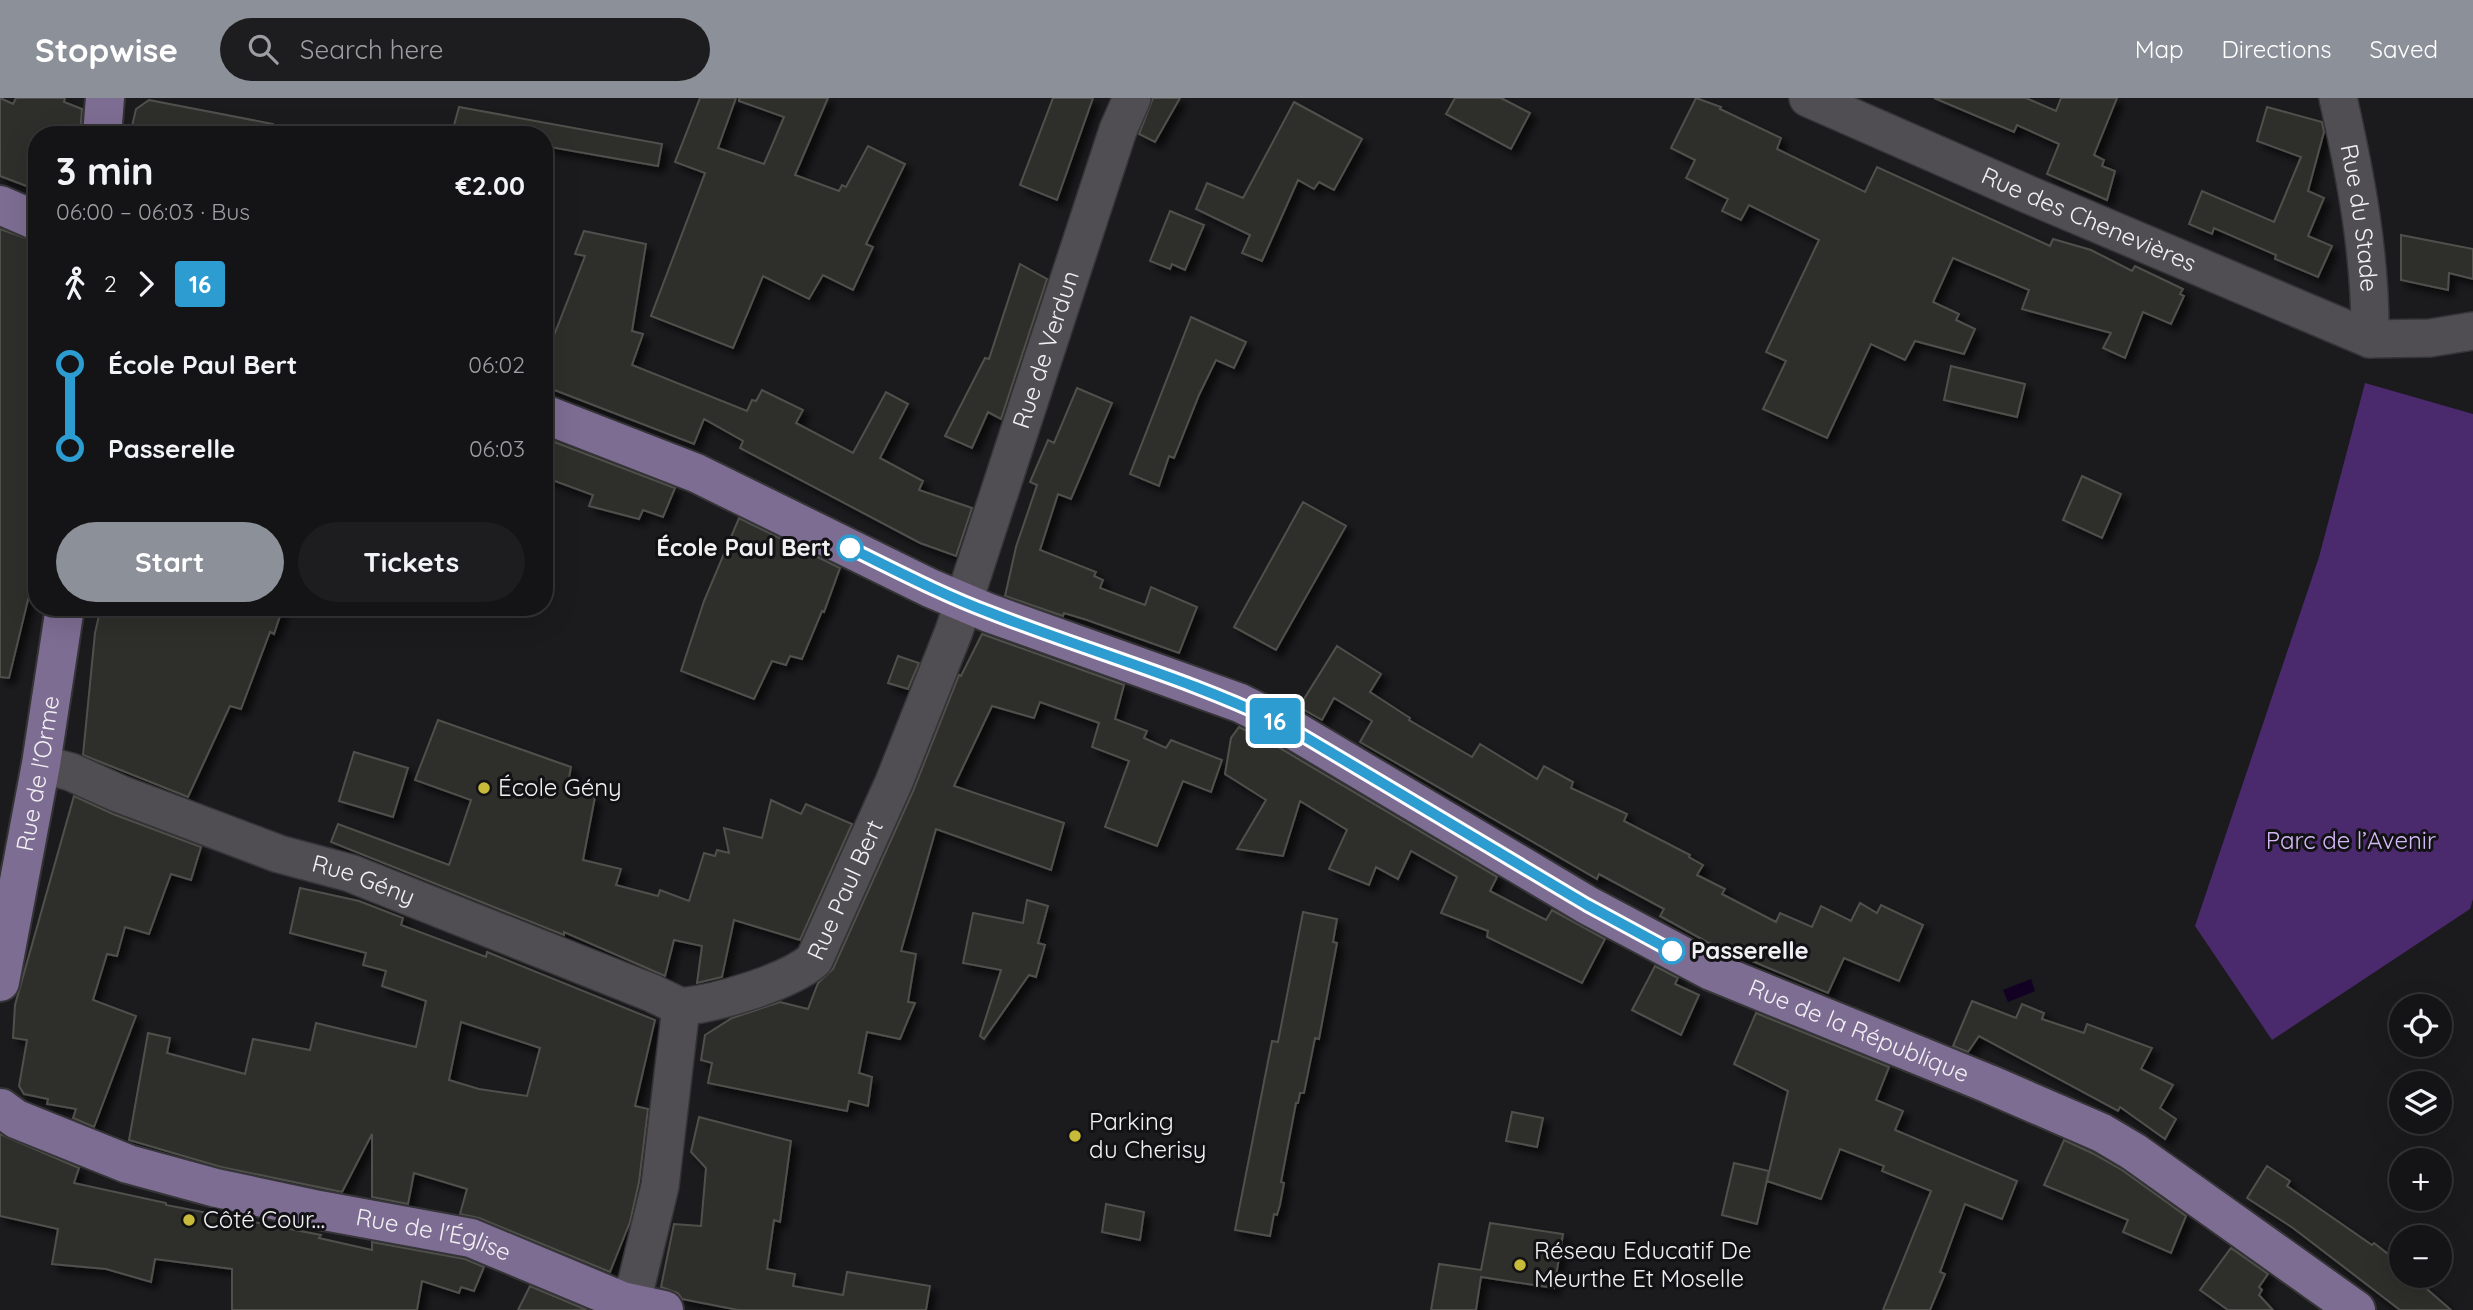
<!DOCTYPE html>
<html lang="en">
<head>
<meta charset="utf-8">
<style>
  :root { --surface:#141416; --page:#1d1d1f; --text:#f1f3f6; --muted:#9d9ea1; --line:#333335; --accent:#8c9099 }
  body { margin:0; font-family:Quicksand,sans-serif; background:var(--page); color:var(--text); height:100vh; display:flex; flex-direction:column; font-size:26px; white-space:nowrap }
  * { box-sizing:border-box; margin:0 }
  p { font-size:23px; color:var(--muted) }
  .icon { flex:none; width:38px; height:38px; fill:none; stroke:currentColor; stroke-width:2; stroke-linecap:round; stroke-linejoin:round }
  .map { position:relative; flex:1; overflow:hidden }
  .details { position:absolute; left:28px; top:28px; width:525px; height:490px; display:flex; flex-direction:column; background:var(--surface); border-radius:28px; box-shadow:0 7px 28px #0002,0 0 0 2px var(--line) }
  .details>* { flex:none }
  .badge { padding:0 14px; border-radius:5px; font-size:24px; line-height:46px }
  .fabs { position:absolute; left:2389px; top:896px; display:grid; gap:14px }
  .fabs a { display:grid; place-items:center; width:63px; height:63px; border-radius:50%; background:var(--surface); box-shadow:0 7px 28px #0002,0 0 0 2px var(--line); font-size:35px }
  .map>.badge { position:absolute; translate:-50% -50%; box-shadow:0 0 0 4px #fff }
  .legs { display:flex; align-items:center; gap:10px; height:77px; padding:0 28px; font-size:23px }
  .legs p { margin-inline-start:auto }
  .overview { display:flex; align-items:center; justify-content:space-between; height:119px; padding:0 28px }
  h1 { font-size:38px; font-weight:700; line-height:52px }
  .cta { display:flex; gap:14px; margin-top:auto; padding:14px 28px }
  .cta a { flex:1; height:80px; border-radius:42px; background:var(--accent); color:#fff; font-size:28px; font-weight:700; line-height:80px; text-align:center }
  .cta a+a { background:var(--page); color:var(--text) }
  ul { padding:0 28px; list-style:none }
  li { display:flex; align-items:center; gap:24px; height:84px; font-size:26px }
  li i { display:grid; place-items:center; width:10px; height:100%; margin:0 9px; background:currentColor }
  li i::after { content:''; width:18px; height:18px; margin:-9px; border:5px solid; border-radius:50%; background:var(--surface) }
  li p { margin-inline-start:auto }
  li:first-child i { background:linear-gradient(#0000 50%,currentColor 0) }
  li:last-child i { background:linear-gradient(currentColor 50%,#0000 0) }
  header { display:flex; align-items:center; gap:42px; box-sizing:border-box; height:98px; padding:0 35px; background:var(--accent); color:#fff }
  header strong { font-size:33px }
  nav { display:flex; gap:38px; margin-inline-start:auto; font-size:24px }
  .search { width:490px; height:63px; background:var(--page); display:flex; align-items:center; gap:18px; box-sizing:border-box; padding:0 24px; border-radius:38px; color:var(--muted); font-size:26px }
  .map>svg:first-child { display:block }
</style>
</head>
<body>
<header>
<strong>Stopwise</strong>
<div class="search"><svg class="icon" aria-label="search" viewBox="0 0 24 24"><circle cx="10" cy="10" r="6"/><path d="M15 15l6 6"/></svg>Search here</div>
<nav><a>Map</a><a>Directions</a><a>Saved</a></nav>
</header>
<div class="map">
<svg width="2473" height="1212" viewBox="0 0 2473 1212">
  <defs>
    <filter id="shadow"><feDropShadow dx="6" dy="6" stdDeviation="3.5" flood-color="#0009"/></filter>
  </defs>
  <rect width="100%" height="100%" fill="#1b1a1d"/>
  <path fill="#4b296d" d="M2365,285l108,31v485l-3,10 -198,131 -77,-114 124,-369z"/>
  <path fill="#130124" d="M2031,881l4,12 -27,11 -5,-12z"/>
  <path fill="#2f2f2b" stroke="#50504c" stroke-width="2" fill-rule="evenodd" filter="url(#shadow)" d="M0,0l13,6 3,-6h49l-1,4 18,7 -2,26h-43v55l-37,-14z
    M700,0h36l-18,50 46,16 20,-47 -45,-16v-3h89l-33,77 44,16 3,-6 4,2 22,-41 37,18 -39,80 7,3 -20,43 -30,-15 -14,24 -46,-23 -30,72 -82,-32 54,-143 -30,-11z
    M1053,0h40l-36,102 -37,-15z
    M1153,0h27l-25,44 -16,-8z
    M1455,0h46l29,15 -19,36 -65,-35z
    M1696,0l25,9 -1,2 61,29 -4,11 88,43 12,-25 173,79 3,-7 38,11 41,21 3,-5 48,23 -3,5 4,2 -13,28 -28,-12 -18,46 -22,-10 8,-15 -89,-24 7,-19 -76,-32 -20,44 26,12 -3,6 19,9 -11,25 -49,-13 -10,19 -34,-16 -44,94 -64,-29 23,-48 -20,-9 53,-112 -70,-35 -8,15 -19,-9 6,-12 -42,-21 9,-18 -24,-12z
    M1934,0h92l30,13 5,-13h56l-23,57 10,5 -2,6 13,5 -8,29 -60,-26 12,-30 -42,-19 -3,7z
    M149,2l124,24 -1,11h-142l6,-26z
    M1294,4l68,37 -28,51 -15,-8 -5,7 -16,-9 -36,81 -20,-8 8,-18 -54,-26 11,-26 36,15z
    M459,9l203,37 -4,22 -114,-20v-11h-60l-31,-6z
    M2267,9l55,15 2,10 -16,59 16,7 -16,38 24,10 -14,31 -43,-18 1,-4 -62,-27 -2,6 -23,-10 13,-33 72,31 27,-65 -44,-16z
    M1170,113l34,14 -19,45 -13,-6 -2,5 -20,-8z
    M0,131l37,13v321l-28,115 -9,-1z
    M584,133l62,13 -14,87 11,3 -11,31 115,46 5,-11 4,1 6,-11 41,20 -7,13 57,30 33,-61 22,12 -28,54 43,23 -4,9 53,18 -16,48 -36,-13 -180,-95 3,-7 -39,-22 -10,25 -150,-58v-25l41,-105 -10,-2z
    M2401,137l72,14v30l-24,-6 -1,17 -47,-10z
    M1020,166l27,15 -46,140 -13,-7 -16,36 -27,-12 40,-78 4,1z
    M1191,219l55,25 -12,26 -18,-8 -17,35 -25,63 -5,-2 -10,30 -29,-12z
    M1951,268l74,18 -8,33 -73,-17z
    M1077,290l35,15 -41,96 -13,-5 -18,56 56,22 -2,4 9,4 -3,8 45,17 6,-18 46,20 -18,46 -92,-33 -23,-7 -1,3 -58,-20 11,-49 21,-62 -7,-3 18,-42 6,3z
    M544,340l131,50 -12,29 -20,-7 -4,9 -50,-13 4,-11 -49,-18z
    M2082,378l39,18 -19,44 -39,-18z
    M1303,404l43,24 -70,124 -42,-23z
    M739,420l101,50 -16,44 -2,-1 -20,48 -12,-3 -4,9 -14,-4 -18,38 -73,-28 23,-70z
    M101,509h182l-9,27 -4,-2 -29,77 -11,-3 -42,91 -105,-42 12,-122z
    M982,536l142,51 -9,34 32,12 -3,7 22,10 5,-8 51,20 -11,32 -28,-11 -26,65 -52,-19 24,-66 -37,-14 7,-24 -59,-21 -6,16 -42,-12 -38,80 110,37 -13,47 -115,-41 -35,122 15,3 -8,48 7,1 -15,36 -33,-7 -8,41 13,4 -4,29 -19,-5 -2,10 -139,-28 4,-20 -11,-3 4,-25 27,-17 48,-16 28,7 10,-26 15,-14 80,-178 46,-116 2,1z
    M1337,548l44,28 -11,18 40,26 -1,2 63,37 8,-13 57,35 7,-13 29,16 -2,6 56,26 -3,7 66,34 -1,2 14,8 -6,10 28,14 -3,5 54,28 4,-9 32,14 9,-21 30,15 9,-18 17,10 4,-8 42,20 -24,56 -55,-23 -16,35 -121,-51 -47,-26 4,-7 -65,-35 -2,5 -237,-137 12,-21 -38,-23 -12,22 -23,-13z
    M898,558l21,7 -11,26 -20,-6z
    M438,622l133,47 -4,22 28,8 -12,63 38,9 -5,16 42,11 2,-6 29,11 15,-48 11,3 2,-6 12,3 -5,-25 38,10 9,-38 30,14 5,-10 46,20 -52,116 -66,-20 -12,57 -25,6 5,-37 -28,-6 -9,36 -101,-44v3l-233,-93 7,-18 111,41 22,-65 -56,-20z
    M1239,629l29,14 229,136 -7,14 56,29 6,-10 53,29 -23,44 -95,-46 1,-6 -47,-18 16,-36 -46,-26 -13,28 -22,-12 -7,18 -40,-16 18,-39 -47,-29 -17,55 -46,-7 29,-49 -41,-26 6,-36z
    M354,654l54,16 -15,49 -54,-16z
    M74,698l39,18 88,33 -10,33 -20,-6 -22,60 -24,-7 -8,29 -10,-2 -14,46 43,16 -42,111 -21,-9 3,-9 -29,-5 1,-5 -24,-5 -5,-8 8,-46 -14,-2 2,-33z
    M300,790l59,13 44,17 -2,7 85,32 1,-5 168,68 -20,86 13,3 -9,73 -9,40 -20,50 -131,-54 -19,-4 7,-25 -53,-16 -6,31 -36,-7v-63l-30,58 -121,-25 -92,-27 19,-107 22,5 -3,15 78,21 8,-35 57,11 6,-27 100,24 10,-46 -44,-15 4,-15 -23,-6 3,-12 -76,-20zM461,924l79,26 -13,48 -48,-7 -30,-9z
    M1027,802l21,6 -10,37 7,2 -9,32 -7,-2 -45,64 -4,-3 21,-66 -38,-7 10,-50 50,10z
    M1303,814l34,7 -4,23 4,1 -18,96 -4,-1 -11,55h-4l-2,10h-2l-15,79 3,1 -4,22 -3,10 -3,-1 -4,22 -35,-6 37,-189 6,1z
    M1655,868l23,12 -3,6 24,11 -18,40 -49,-25z
    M1972,903l44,17 6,-14 22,9 -2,6 42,14 3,-9 65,24 -11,21 32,16 -13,23 16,11 -11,20 -45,-32 -2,4 -139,-75 -11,16 -15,-6z
    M1756,915l133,54 -13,33 27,11 -8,19 122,51 -15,38 -37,-15 -25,68 5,2 -15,36h-47l48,-119 -49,-20 2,-5 -44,-17 -19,50 -54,-18 21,-90 -54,-27z
    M1512,1014l31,6 -6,29 -31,-6z
    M699,1019l92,24 -11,81 -6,-2 -7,49 28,5 -2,12 50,9 4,-23 83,14 -4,24h-188l-56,-11 -4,-6 -17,-6 13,-63 27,2 5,-58 -15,-16z
    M0,1036l79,34 -5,15 92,20v2l155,30 -2,3 53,12v-8l93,17 19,8 -10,24 -13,-4 -2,6 -37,-12 -5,29h-185v-41l-77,-10 -4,23 -45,-13 -54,-5 6,-35 -58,-13z
    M2064,1042l28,13 30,17 64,46 -15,37 -48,-21 5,-12 -84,-35z
    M1734,1065l35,8 -12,53 -35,-9z
    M2267,1068l23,15 -3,5 85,59 2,-2 27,21v12h11l39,34h-51l-107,-82 -46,-30z
    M1106,1106l38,8 -4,28 -38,-8z
    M1490,1125l73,11 -9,54 -73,-11 -5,33h-45l8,-46 42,6z
    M2231,1150l37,26 -9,13 3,3 -3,5 14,15h-45l-28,-20z
    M530,1188l57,24h-69z"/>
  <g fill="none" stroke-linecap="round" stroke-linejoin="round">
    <g stroke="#353437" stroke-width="40">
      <g id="minor">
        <path id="s1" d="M1808,0l219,96 343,145 60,-1 43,-7"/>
        <path id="s2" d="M2338,0c18,79 33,159 32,241"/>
        <path id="s3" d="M41,666l30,8 49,22 159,60 71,19 302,120 29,14"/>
        <path id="s4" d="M681,909c36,-4 106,-24 133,-47l80,-178 60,-151 164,-501 14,-32"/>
        <path d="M616,1212l20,-25 24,-99 21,-179"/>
      </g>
    </g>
    <g stroke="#353437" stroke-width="42">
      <g id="major">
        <path d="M102,37l3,-37"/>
        <path d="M0,107l37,16"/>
        <path id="s5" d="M544,316l152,59 234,115 59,25 251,90 50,25 297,177 124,66 278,113 113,49 32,19 222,158"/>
        <path id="s6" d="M0,884l41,-218 24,-157"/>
        <path id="s7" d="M1,1010l15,11 112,45 88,24 103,22 152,28 151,63 42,9"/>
      </g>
    </g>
    <use href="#minor" stroke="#504e52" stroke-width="37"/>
    <use href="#major" stroke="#7e6d93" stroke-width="38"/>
  </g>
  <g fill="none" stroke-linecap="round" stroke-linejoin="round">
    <g stroke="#fff" stroke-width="16">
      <path id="line-1" d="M850,450c47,23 93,47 141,65 99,39 203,67 299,115l297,177 85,46"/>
    </g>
    <use href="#line-1" stroke="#2c9cd1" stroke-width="10"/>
  </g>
  <g fill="#fff" stroke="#2c9cd1" stroke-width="3.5">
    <circle cx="850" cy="450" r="12"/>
    <circle cx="1672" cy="853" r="12"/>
  </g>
  <g fill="#c9bb3a" stroke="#121114" stroke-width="2.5">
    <circle cx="484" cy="690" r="7"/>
    <circle cx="1075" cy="1038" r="7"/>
    <circle cx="189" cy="1122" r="7"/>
    <circle cx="1520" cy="1167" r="7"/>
  </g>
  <g text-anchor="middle" stroke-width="6" stroke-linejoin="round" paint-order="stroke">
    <g font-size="24" fill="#f1f0f3" stroke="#121114">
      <text dy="8" stroke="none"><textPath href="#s2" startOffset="122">Rue du Stade</textPath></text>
      <text dy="8" stroke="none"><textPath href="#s1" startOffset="306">Rue des Chenevières</textPath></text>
      <text dy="8" stroke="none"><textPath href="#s4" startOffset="796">Rue de Verdun</textPath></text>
      <text dy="8" stroke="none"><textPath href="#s6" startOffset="212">Rue de l'Orme</textPath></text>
      <text dy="8" stroke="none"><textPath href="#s3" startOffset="343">Rue Gény</textPath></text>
      <text dy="8" stroke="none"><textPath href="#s4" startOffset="219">Rue Paul Bert</textPath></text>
      <text dy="8" stroke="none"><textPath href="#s5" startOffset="1456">Rue de la République</textPath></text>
      <text dy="8" stroke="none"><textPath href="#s7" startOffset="453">Rue de l'Église</textPath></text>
    </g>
    <g font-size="24" font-weight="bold" fill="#f1f0f3" stroke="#121114" text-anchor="end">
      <text x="831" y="458">École Paul Bert</text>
      <text x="1691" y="861" text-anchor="start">Passerelle</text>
    </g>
    <g font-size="24" fill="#f1f0f3" stroke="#121114" text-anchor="start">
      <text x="498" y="698">École Gény</text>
      <text x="1089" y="1032">Parking<tspan x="1089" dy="28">du Cherisy</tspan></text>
      <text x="203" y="1130">Côté Cour...</text>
      <text x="1534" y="1161">Réseau Educatif De<tspan x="1534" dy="28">Meurthe Et Moselle</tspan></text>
    </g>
    <g font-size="24" fill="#d4b8f7" stroke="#121114">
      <text x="2351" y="751">Parc de l’Avenir</text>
    </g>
  </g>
</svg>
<div class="fabs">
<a><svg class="icon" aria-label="locate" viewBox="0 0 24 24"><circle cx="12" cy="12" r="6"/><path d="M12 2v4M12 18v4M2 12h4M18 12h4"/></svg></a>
<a><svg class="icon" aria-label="layers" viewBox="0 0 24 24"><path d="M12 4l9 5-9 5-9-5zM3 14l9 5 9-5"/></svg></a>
<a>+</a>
<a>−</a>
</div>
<b class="badge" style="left:1275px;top:623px;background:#2c9cd1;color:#fff">16</b>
<section class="details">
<div class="overview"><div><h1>3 min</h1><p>06:00 – 06:03 · Bus</p></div><b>€2.00</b></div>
<div class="legs"><svg class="icon" aria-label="walk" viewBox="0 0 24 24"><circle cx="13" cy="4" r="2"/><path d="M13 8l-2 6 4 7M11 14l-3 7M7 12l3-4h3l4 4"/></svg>2<svg class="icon" aria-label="forward" viewBox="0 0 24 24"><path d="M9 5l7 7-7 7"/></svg><b class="badge" style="background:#2c9cd1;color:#fff">16</b></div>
<ul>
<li><i style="color:#2c9cd1"></i><b>École Paul Bert</b><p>06:02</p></li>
<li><i style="color:#2c9cd1"></i><b>Passerelle</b><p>06:03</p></li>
</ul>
<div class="cta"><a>Start</a><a>Tickets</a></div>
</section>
</div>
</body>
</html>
